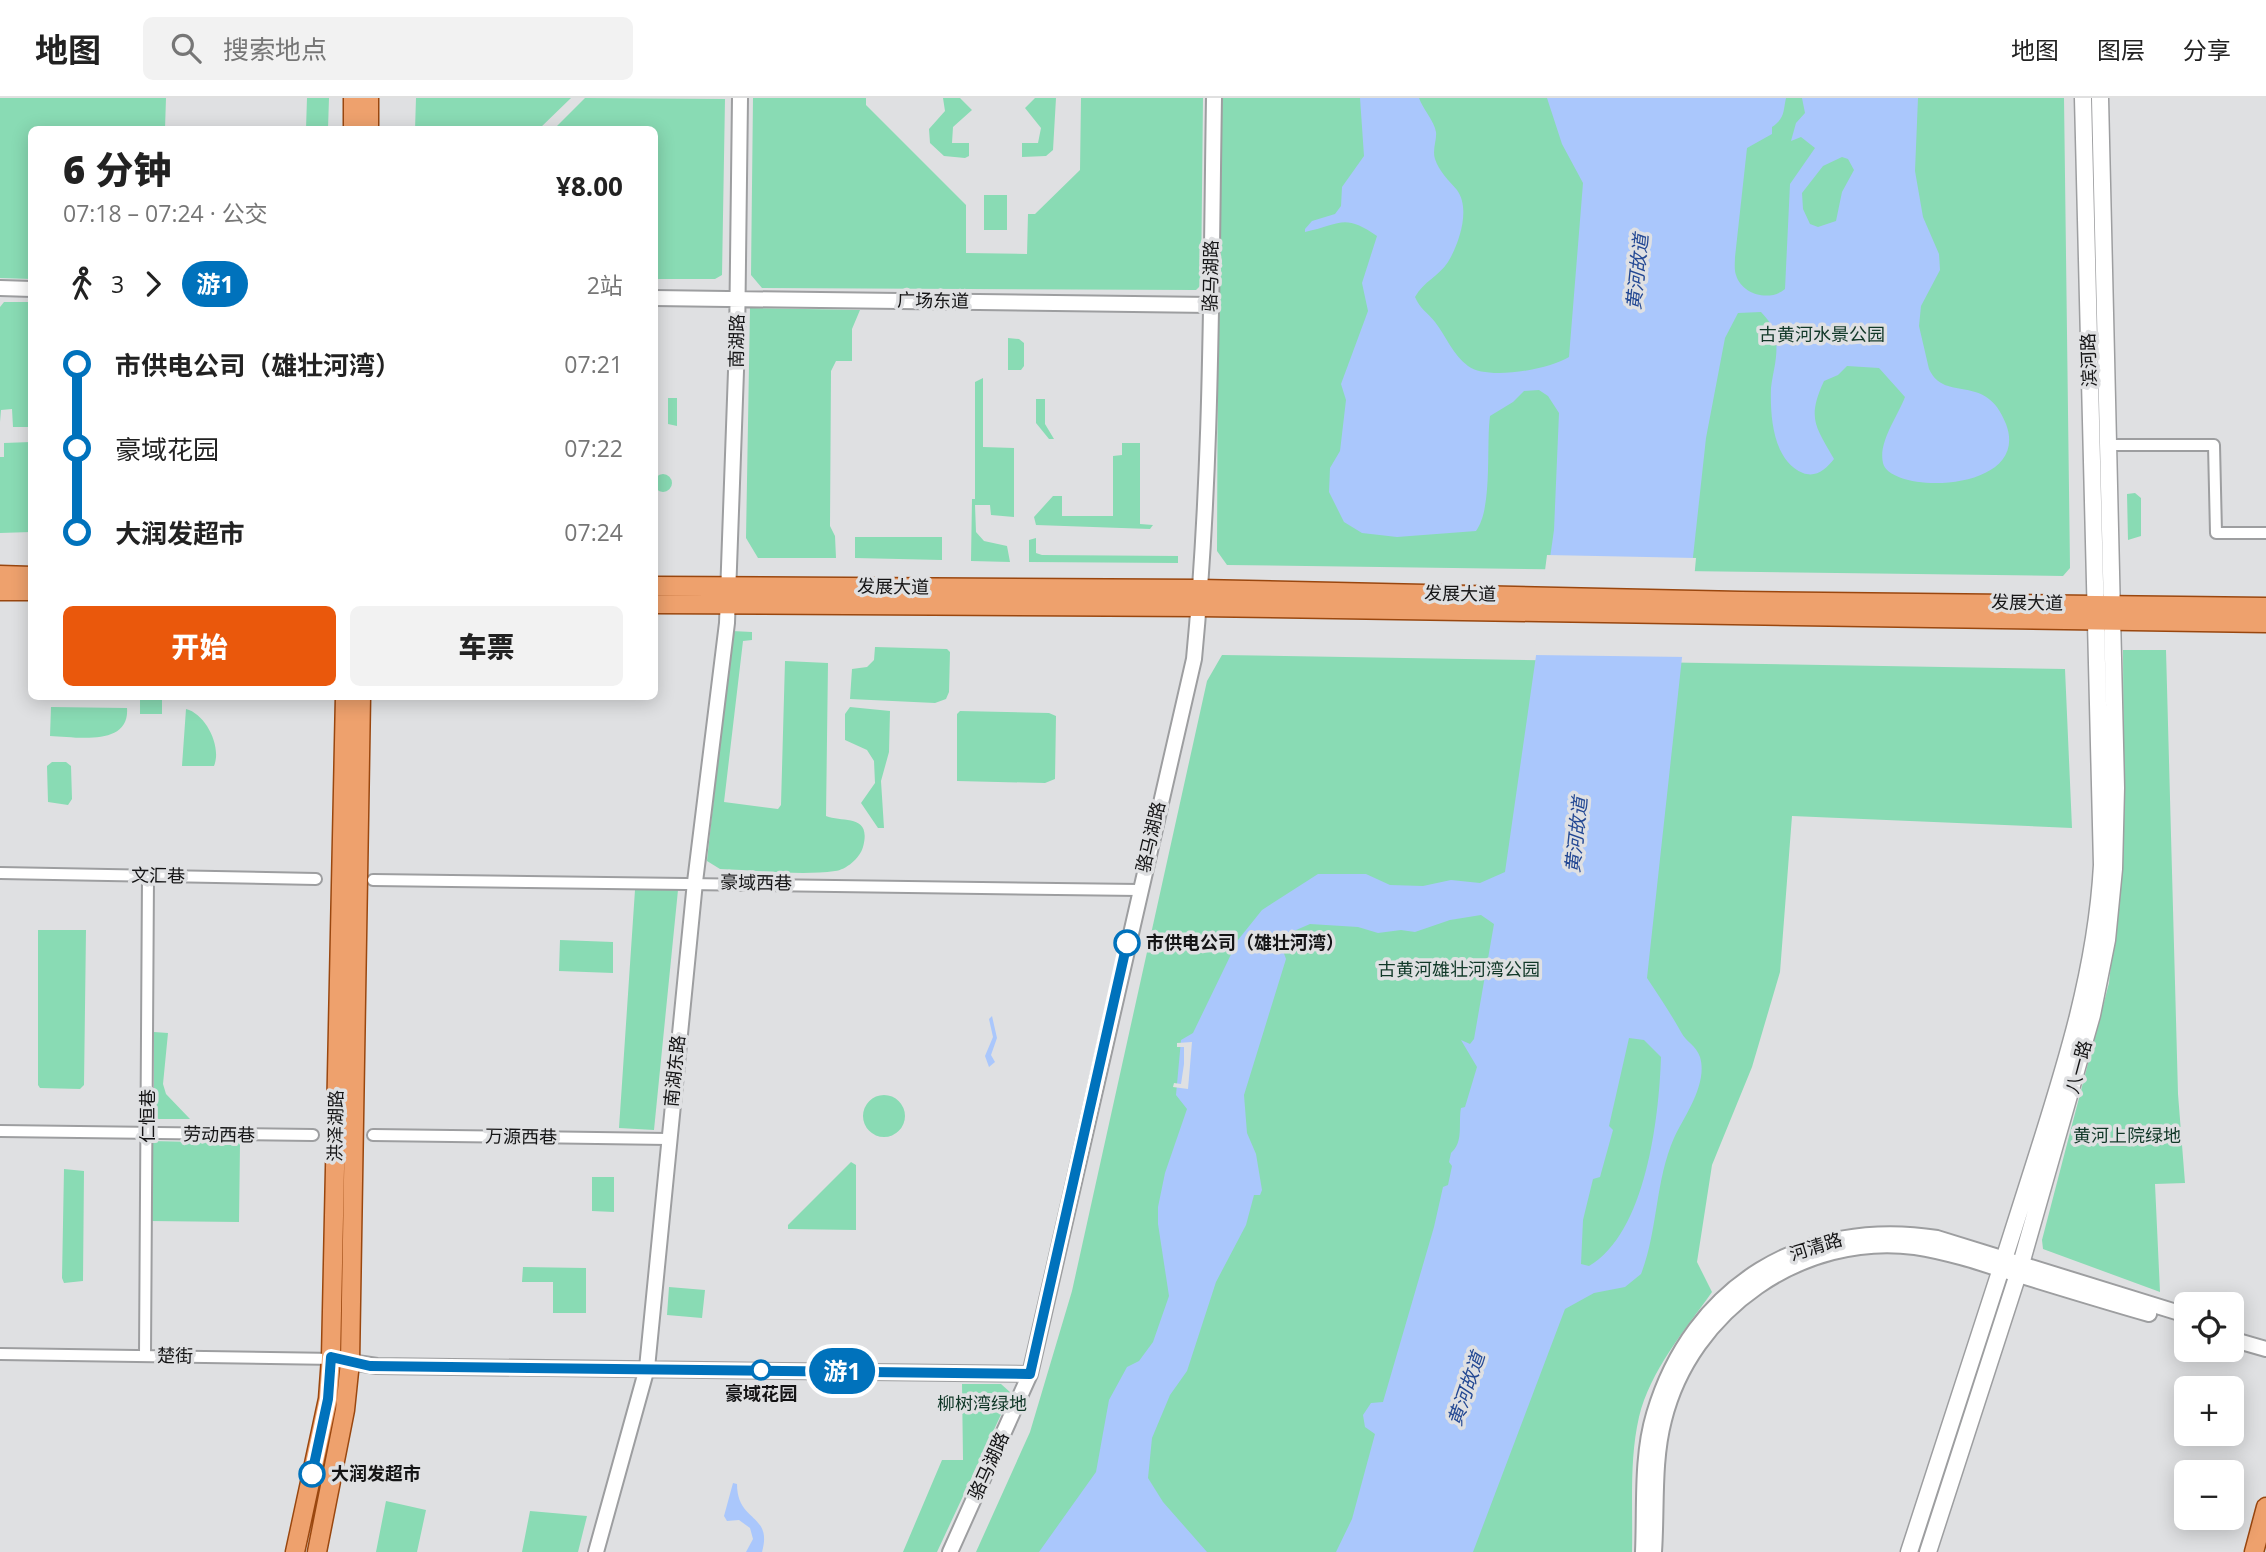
<!DOCTYPE html>
<html lang="zh">
<head>
<meta charset="utf-8">
<style>
  :root { --surface:#fff; --page:#f2f2f2; --text:#222; --muted:#767676; --line:#e0e0e0; --accent:#ea580c }
  body { margin:0; font-family:"Open Sans","Noto Sans SC",sans-serif; background:var(--page); color:var(--text); height:100vh; display:flex; flex-direction:column; font-size:26px; white-space:nowrap }
  * { box-sizing:border-box; margin:0 }
  p { font-size:23px; color:var(--muted) }
  .icon { flex:none; width:38px; height:38px; fill:none; stroke:currentColor; stroke-width:2; stroke-linecap:round; stroke-linejoin:round }
  .map { position:relative; flex:1; overflow:hidden }
  .sheet { position:absolute; left:28px; top:28px; width:630px; height:574px; display:flex; flex-direction:column; background:var(--surface); border-radius:10px; box-shadow:0 4px 18px #0003 }
  .sheet>* { flex:none }
  .badge { padding:0 14px; border-radius:23px; font-size:24px; line-height:46px }
  .controls { position:absolute; left:2174px; top:1194px; display:grid; gap:14px }
  .controls a { display:grid; place-items:center; width:70px; height:70px; border-radius:10px; background:var(--surface); box-shadow:0 4px 18px #0003; font-size:35px }
  .map>.badge { position:absolute; translate:-50% -50%; box-shadow:0 0 0 4px #fff }
  .legs { display:flex; align-items:center; gap:10px; height:77px; padding:0 35px; font-size:23px }
  .legs p { margin-inline-start:auto }
  .summary { display:flex; align-items:center; justify-content:space-between; height:119px; padding:0 35px }
  h1 { font-size:38px; font-weight:800; line-height:52px }
  .primary-button { display:flex; gap:14px; margin-top:auto; padding:14px 35px }
  .primary-button a { flex:1; height:80px; border-radius:10px; background:var(--accent); color:#fff; font-size:28px; font-weight:800; line-height:80px; text-align:center }
  .primary-button a+a { background:var(--page); color:var(--text) }
  ul { padding:0 35px; list-style:none }
  li { display:flex; align-items:center; gap:24px; height:84px; font-size:26px }
  li i { display:grid; place-items:center; width:10px; height:100%; margin:0 9px; background:currentColor }
  li i::after { content:''; width:18px; height:18px; margin:-9px; border:5px solid; border-radius:50%; background:var(--surface) }
  li p { margin-inline-start:auto }
  li:first-child i { background:linear-gradient(#0000 50%,currentColor 0) }
  li:last-child i { background:linear-gradient(currentColor 50%,#0000 0) }
  header { display:flex; align-items:center; gap:42px; box-sizing:border-box; height:98px; padding:0 35px; background:var(--surface); border-bottom:2px solid var(--line) }
  header strong { font-size:33px }
  nav { display:flex; gap:38px; margin-inline-start:auto; font-size:24px }
  .search { width:490px; height:63px; background:var(--page); display:flex; align-items:center; gap:18px; box-sizing:border-box; padding:0 24px; border-radius:10px; color:var(--muted); font-size:26px }
  .map>svg:first-child { display:block }
</style>
</head>
<body>
<header>
<strong>地图</strong>
<div class="search"><svg class="icon" aria-label="search" viewBox="0 0 24 24"><circle cx="10" cy="10" r="6"/><path d="M15 15l6 6"/></svg>搜索地点</div>
<nav><a>地图</a><a>图层</a><a>分享</a></nav>
</header>
<div class="map">
<svg width="2266" height="1454" viewBox="0 0 2266 1454">
  <rect width="100%" height="100%" fill="#dfe0e2"/>
  <path fill="#89dbb4" d="M0,0h166l-1,31 -133,1 -1,149 -31,-1z
    M307,0h22l-1,31h-22z
    M416,0h155l-32,31 -124,1z
    M585,0l140,1 -3,176 -7,4h-60l-1,-149 -100,-1z
    M753,0h113v7l100,100v48l61,1 1,-40h7l45,-44 1,-72h122l-2,187 -5,5 -434,-2 -11,-13z
    M943,0h17l12,12 -19,17 -1,16h17v13l-4,2 -21,-2 -14,-13 -1,-14 16,-18z
    M1035,0h21l-3,52 -7,6 -24,1v-14h16l3,-15 -16,-20z
    M1219,0h845l6,470 -7,8 -836,-11 -10,-14z
    M984,97h23v35h-23z
    M4,204h27v125h-18l-1,-18 -11,1 -1,12v-115z
    M750,210l110,2 -8,19v32h-16l-5,10 -1,155 5,10 1,22h-78l-12,-20z
    M1008,240l11,1 5,4v23l-3,4h-13z
    M983,280v69l31,1v69l-23,-2 -1,-10h-15l1,27 8,9 23,5 3,16 -39,-1 1,-62h3v-117z
    M668,300h9v28l-9,-2z
    M1036,301h9v25l9,15h-5l-13,-16z
    M31,344v90l-31,1v-76h4v-14z
    M1122,345h18v81l13,1 -3,4 -114,-4 -2,-8 19,-21h9v20h51v-60l9,-1z
    M654 385a9 9 0 1 1 18 0a9 9 0 1 1-18 0Z
    M2135,395l6,5v38l-13,4 -1,-46z
    M855,439h87v23l-87,-2z
    M1036,440v15l6,2 136,1v7l-149,-1v-22z
    M732,533l20,1v8l-9,1 -19,161 54,7 3,-4 4,-144 43,2 -2,153c17,7 46,-3 37,31 -3,11 -17,23 -28,24 -35,5 -79,-1 -115,-2l-13,-8z
    M875,549l72,2 3,3 -1,40 -3,7 -11,4 -85,-4 2,-30 15,-2 7,-7z
    M2123,552h43l12,444 7,89 -30,1 5,108 -117,-43 -1,-9 67,-257 15,-142z
    M1222,557l843,14 7,159 -280,-12 -12,156 -28,95 -40,98 -15,97 15,30c-27,38 -62,79 -73,125 -10,43 -6,92 -7,135h-656l54,-120 42,-141 135,-610z
    M140,599h22v17h-22z
    M51,609l76,1c3,39 -50,29 -77,28z
    M850,609l40,4 -1,41 -8,29 3,47h-6l-17,-25 14,-20 -1,-22 -7,-11 -22,-10v-26z
    M186,611c20,5 36,38 28,57h-32z
    M960,613l89,2 7,3 -1,63 -10,4 -88,-2v-67z
    M52,664h14l5,4 1,33 -4,6 -20,-3 -1,-36z
    M635,792h43l-24,240 -35,-2z
    M38,832h48l-2,155 -4,4 -40,-1 -2,-3z
    M560,842l53,2v31l-54,-2z
    M154,934l14,1 -5,51 3,10 24,25h-36z
    M863 1018a21 21 0 1 1 42 0a21 21 0 1 1-42 0Z
    M151,1043l89,2 -1,79 -89,-1z
    M851,1064l5,3v65l-68,-1v-4z
    M64,1071l20,2 -1,110 -19,2 -2,-5z
    M592,1079h22v35l-22,-1z
    M523,1169l63,1v45h-33v-31h-31z
    M669,1189l36,3 -3,28 -35,-3z
    M962,1286h39l10,9 -74,159h-34l39,-92h21z
    M386,1403l40,9 -9,42h-41z
    M530,1413l57,5 -9,36h-56z"/>
  <path fill="#aac7fc" fill-rule="evenodd" d="M1360,0h59c4,11 15,23 17,34 1,8 -4,18 -1,27 4,12 14,22 22,31 14,19 2,54 -9,72 -10,15 -24,19 -33,35 5,12 12,15 20,25 11,14 18,33 33,44 20,15 82,3 101,-9l14,-174 -21,-39 -15,-46h239c-3,14 -1,20 -14,29v7l-25,14 -12,109c0,5 -1,13 1,18 6,20 34,27 49,14l5,-105 25,-36 -14,-11 -10,4 5,-18 9,-10 -3,-15h116l-3,73 8,46 16,37 1,16 -19,36 -2,20 10,43c16,35 57,2 77,55 26,69 -116,71 -123,39 -5,-21 15,-47 22,-66l-26,-29 -32,-2 -9,9 -14,6c-17,37 -9,45 10,78 -8,10 -18,19 -31,14 -30,-12 -33,-57 -32,-85 2,-17 7,-30 5,-48 -2,-13 -6,-18 -15,-28l-23,1 -13,25 -19,100 -59,540c12,18 24,36 34,54 5,10 15,13 19,25 8,27 -15,58 -26,81 -19,43 -16,93 -33,136l-16,13 -31,6 -29,16 -92,243h-137l16,-33 23,-85 -10,-7 -2,-12 8,-12 12,-1 51,-175 9,-40 5,-2 4,-19 -3,-4 2,-9c13,-11 7,-30 10,-45l4,-1 12,-40 -16,-27 9,4 4,-5 20,-115 -13,-9 -31,5 -35,12 -14,-2 -23,3 -20,-6 -48,-3 -23,10 -5,14 4,11 -42,136 3,38 9,21 6,36 -2,5h-6l-8,30 -30,57 -29,89 -17,24 -18,43 -4,40 15,24 44,50h-168l57,-80 13,-72 18,-33 12,-6 14,-19 16,-46 -11,-72v-17l7,-34 22,-64 -11,-14 5,-55 12,-7 45,-93 24,-30 56,-36h48l24,11 33,1 28,-6 29,3 25,-11 49,-342 5,-117 -11,-17 -9,-6 -15,1 -11,11 -23,14c-4,30 3,92 -14,115l-79,6 -35,-4 -18,-11 -15,-30 1,-24 10,-17 6,-51 -5,-16 27,-73 -6,-28 15,-47c-33,-23 -36,-12 -72,-4v-3l7,-8 23,-7 6,-8 1,-19 22,-31zM1842,59l6,2 6,11 -12,22 -6,29 -18,6 -8,-3 -7,-15 -1,-16 21,-27zM1629,940l15,2 17,17c-2,61 -15,176 -72,209l-8,-2 2,-44 10,-41 7,-2 13,-47 -4,-4z
    M992,918l5,22 -6,17 4,7 -6,5 -4,-11 8,-19 -4,-18z
    M733,1385l4,1c0,39 36,29 25,68h-16l7,-13 -3,-11 -11,-8 -12,1 -3,-5z"/>
  <path fill="#dfe0e2" d="M1547,457l149,3 -9,99 -153,-2z
    M1192,944l-4,47 -15,-2 1,-4 7,1 3,-20v-17h-7v-4z"/>
  <g fill="none" stroke-linecap="round" stroke-linejoin="round">
    <g stroke="#9d9ea0" stroke-width="14">
      <path id="minor" d="M2107,347h107l2,88h50
        M0,775l316,6
        M373,782l766,10
        M0,1033l313,4
        M373,1037l295,4
        M0,1256l336,5
        M145,1257l3,-479"/>
    </g>
    <g stroke="#9d9ea0" stroke-width="18">
      <path id="tertiary" d="M0,190l32,1
        M654,200l557,7
        M2231,1241l35,10
        M350,1264l27,4 653,8
        M596,1454l51,-184 48,-486 32,-259 10,-280 3,-245
        M950,1454l80,-178 164,-715c18,-186 17,-374 20,-561
        M1643,1454c2,-44 -2,-95 11,-138 38,-129 151,-197 283,-176l249,77
        M1654,1454c3,-43 -1,-90 10,-132 27,-110 139,-188 251,-173 33,5 66,16 97,26 46,14 91,28 137,41"/>
    </g>
    <g stroke="#9d9ea0" stroke-width="19">
      <path id="secondary" d="M1909,1454c40,-122 80,-245 119,-368 33,-104 68,-208 74,-319l-19,-767
        M1928,1454l91,-281 73,-256 15,-75 7,-71 2,-81 -16,-690"/>
    </g>
    <g stroke="#9a470f" stroke-width="21">
      <path id="primary" d="M353,32v-32
        M369,32v-32
        M0,477l32,1
        M654,488l546,3 541,12 525,6
        M0,493h32
        M654,506l545,3 1067,16
        M295,1454l33,-153 3,-41 14,-662
        M317,1454l28,-142 5,-48 11,-666
        M2254,1454l12,-45"/>
    </g>
    <use href="#minor" stroke="#fff" stroke-width="10"/>
    <use href="#tertiary" stroke="#fff" stroke-width="14"/>
    <use href="#secondary" stroke="#fff" stroke-width="16"/>
    <use href="#primary" stroke="#eea16d" stroke-width="18"/>
  </g>
  <g fill="none" stroke-linecap="round" stroke-linejoin="round">
    <g stroke="#fff" stroke-width="16">
      <path id="line-1" d="M312,1376l16,-75 3,-42 39,9 660,8 97,-431"/>
    </g>
    <use href="#line-1" stroke="#0072bc" stroke-width="10"/>
  </g>
  <g fill="#fff" stroke="#0072bc" stroke-width="3.5">
    <circle cx="1127" cy="845" r="12"/>
    <circle cx="761" cy="1272" r="9"/>
    <circle cx="312" cy="1376" r="12"/>
  </g>
  <g text-anchor="middle" stroke-width="7" stroke-linejoin="round" paint-order="stroke">
    <g font-size="18" fill="#141415" stroke="#dfe0e2">
      <text transform="translate(1211 178) rotate(-89)" y="6">骆马湖路</text>
      <text transform="translate(933 203) rotate(1)" y="6">广场东道</text>
      <text transform="translate(737 243) rotate(-89)" y="6">南湖路</text>
      <text transform="translate(2089 262) rotate(-92)" y="6">滨河路</text>
      <text transform="translate(893 489) rotate(1)" y="6">发展大道</text>
      <text transform="translate(1460 496) rotate(1)" y="6">发展大道</text>
      <text transform="translate(2027 505) rotate(1)" y="6">发展大道</text>
      <text transform="translate(1151 739) rotate(-77)" y="6">骆马湖路</text>
      <text transform="translate(158 778) rotate(1)" y="6">文汇巷</text>
      <text transform="translate(756 785) rotate(1)" y="6">豪域西巷</text>
      <text transform="translate(2079 969) rotate(-75)" y="6">八一路</text>
      <text transform="translate(675 973) rotate(-84)" y="6">南湖东路</text>
      <text transform="translate(148 1018) rotate(-90)" y="6">仁恒巷</text>
      <text transform="translate(336 1028) rotate(-89)" y="6">洪泽湖路</text>
      <text transform="translate(219 1037) rotate(1)" y="6">劳动西巷</text>
      <text transform="translate(521 1039) rotate(1)" y="6">万源西巷</text>
      <text transform="translate(1816 1149) rotate(-17)" y="6">河清路</text>
      <text transform="translate(175 1258) rotate(1)" y="6">楚街</text>
      <text transform="translate(989 1368) rotate(-66)" y="6">骆马湖路</text>
    </g>
    <g font-size="18" fill="#113828" stroke="#dfe0e2">
      <text x="1822" y="243">古黄河水景公园</text>
      <text x="1459" y="878">古黄河雄壮河湾公园</text>
      <text x="2127" y="1044">黄河上院绿地</text>
      <text x="982" y="1312">柳树湾绿地</text>
    </g>
    <g font-size="18" font-weight="bold" fill="#141415" stroke="#dfe0e2" text-anchor="start">
      <text x="1146" y="851">市供电公司（雄壮河湾）</text>
      <text x="761" y="1302" text-anchor="middle">豪域花园</text>
      <text x="331" y="1382">大润发超市</text>
    </g>
    <g font-size="19" font-style="italic" fill="#234893" stroke="#dfe0e2">
      <text transform="translate(1637 174) rotate(-84)" y="7">黄河故道</text>
      <text transform="translate(1576 737) rotate(-84)" y="7">黄河故道</text>
      <text transform="translate(1466 1291) rotate(-71)" y="7">黄河故道</text>
    </g>
  </g>
</svg>
<div class="controls">
<a><svg class="icon" aria-label="locate" viewBox="0 0 24 24"><circle cx="12" cy="12" r="6"/><path d="M12 2v4M12 18v4M2 12h4M18 12h4"/></svg></a>
<a>+</a>
<a>−</a>
</div>
<b class="badge" style="left:842px;top:1273px;background:#0072bc;color:#fff">游1</b>
<section class="sheet">
<div class="summary"><div><h1>6 分钟</h1><p>07:18 – 07:24 · 公交</p></div><b>¥8.00</b></div>
<div class="legs"><svg class="icon" aria-label="walk" viewBox="0 0 24 24"><circle cx="13" cy="4" r="2"/><path d="M13 8l-2 6 4 7M11 14l-3 7M7 12l3-4h3l4 4"/></svg>3<svg class="icon" aria-label="forward" viewBox="0 0 24 24"><path d="M9 5l7 7-7 7"/></svg><b class="badge" style="background:#0072bc;color:#fff">游1</b><p>2站</p></div>
<ul>
<li><i style="color:#0072bc"></i><b>市供电公司（雄壮河湾）</b><p>07:21</p></li>
<li><i style="color:#0072bc"></i><span>豪域花园</span><p>07:22</p></li>
<li><i style="color:#0072bc"></i><b>大润发超市</b><p>07:24</p></li>
</ul>
<div class="primary-button"><a>开始</a><a>车票</a></div>
</section>
</div>
</body>
</html>
